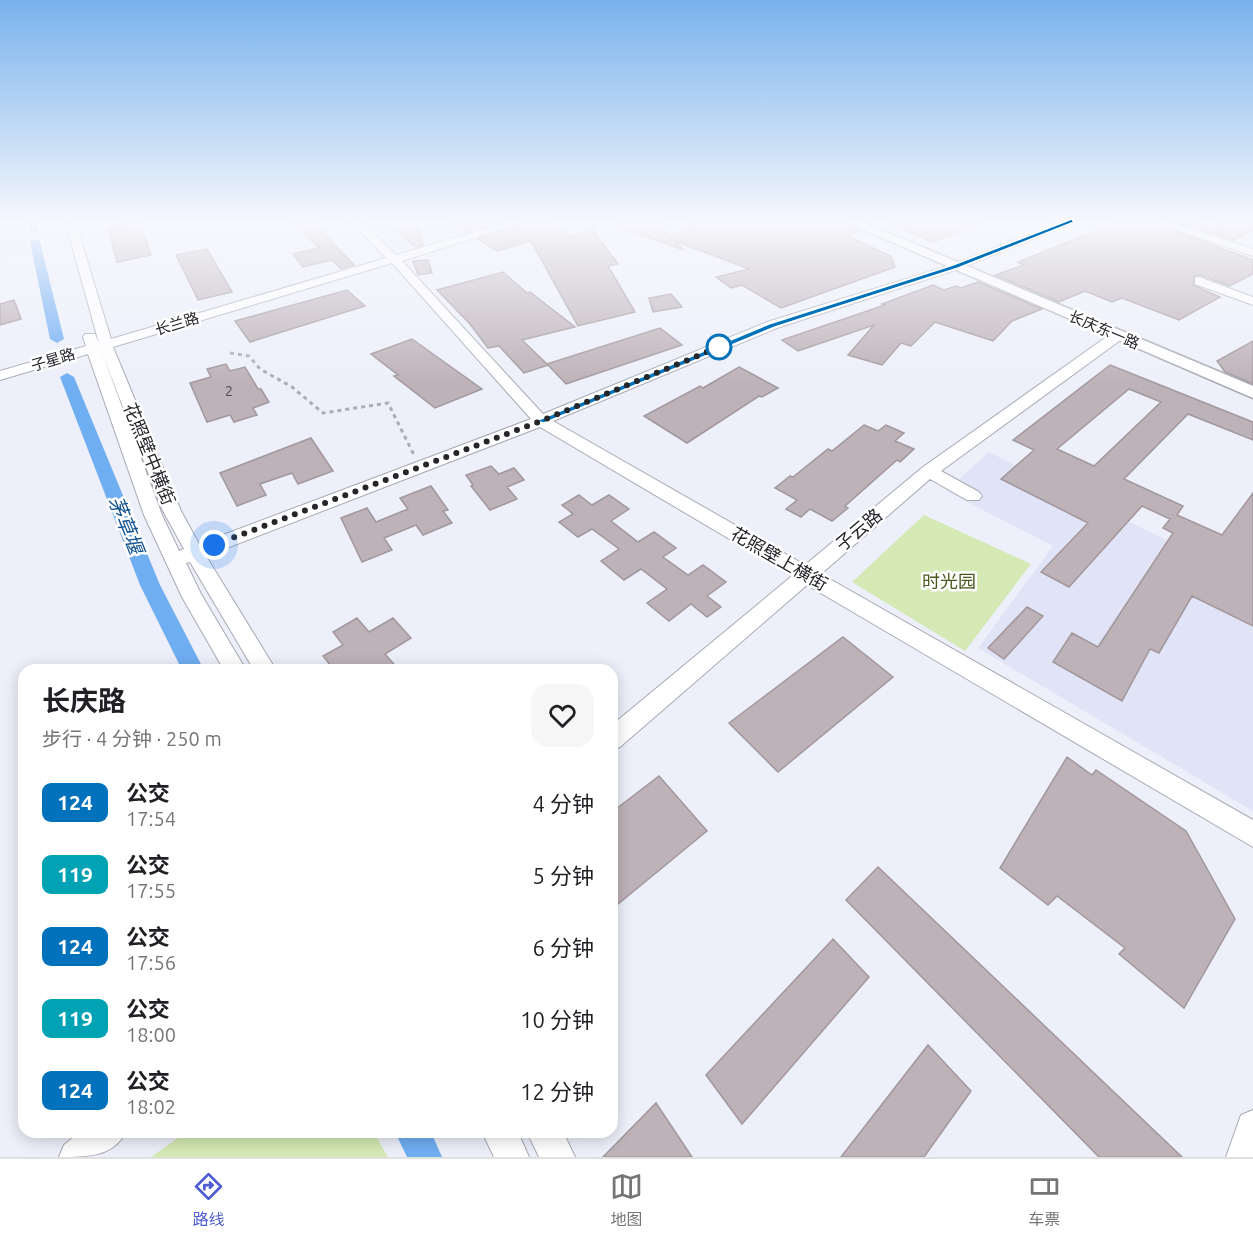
<!DOCTYPE html>
<html lang="zh">
<head>
<meta charset="utf-8">
<style>
  :root { --surface:#fff; --page:#f6f6f6; --text:#202124; --muted:#757577; --line:#e0e0e0; --accent:#4f5dd2 }
  body { margin:0; font-family:Ubuntu,"Noto Sans SC",sans-serif; background:var(--page); color:var(--text); height:100vh; display:flex; flex-direction:column; font-size:22px; white-space:nowrap }
  * { box-sizing:border-box; margin:0 }
  p { font-size:20px; color:var(--muted) }
  .icon { flex:none; width:33px; height:33px; fill:none; stroke:currentColor; stroke-width:2; stroke-linecap:round; stroke-linejoin:round }
  .map { position:relative; flex:1; overflow:hidden }
  .details { position:absolute; left:18px; top:664px; width:600px; height:474px; display:flex; flex-direction:column; background:var(--surface); border-radius:18px; box-shadow:0 3px 15px #0003 }
  .details>* { flex:none }
  .badge { padding:0 12px; border-radius:9px; font-size:21px; line-height:39px }
  .you { position:absolute; width:30px; height:30px; margin:-15px; border:4px solid #fff; border-radius:50%; background:#1a73e8; box-shadow:0 0 0 9px #1a73e833 }
  .map>.badge { position:absolute; translate:-50% -50%; box-shadow:0 0 0 3px #fff }
  .round { display:grid; place-items:center; flex:none; width:63px; height:63px; border-radius:18px; background:var(--page) }
  .summary { display:flex; align-items:center; justify-content:space-between; height:102px; padding:0 24px }
  h1 { font-size:28px; font-weight:700; line-height:45px }
  ul { padding:0; list-style:none }
  li { display:flex; align-items:center; gap:18px; height:72px; padding:0 24px }
  li div { flex:1 }
  li b { display:block; font-size:22px }
  li em { font-style:normal }
  li .badge { min-width:66px; font-weight:700; text-align:center }
  .dock { display:flex; justify-content:space-around; align-items:center; height:84px; border-top:2px solid var(--line); background:var(--surface); font-size:16px; color:var(--muted) }
  .dock a { display:grid; justify-items:center; gap:3px }
  .dock .selected { color:var(--accent) }
  .map>svg:first-child { display:block }
</style>
</head>
<body>
<div class="map">
<svg width="1253" height="1157" viewBox="0 0 1253 1157">
  <rect width="100%" height="100%" fill="#edeffa"/>
  <path fill="#e1e4f6" d="M0,221h24l5,31 -29,5z
    M365,221h133l-99,29z
    M989,452l264,131v228l-275,-163 75,-102 -107,-55z"/>
  <path fill="#d4e9b4" d="M924,515l107,49 -66,87 -113,-69z
    M185,1133h189l14,24h-237z"/>
  <g fill="none" stroke-linecap="round" stroke-linejoin="round">
    <path fill="#70aef2" fill-rule="evenodd" d="M28,221h10v11h-8z
      M35,239l5,3 24,97 -7,4 -7,-4 -20,-97z
      M67,373l7,4 86,208 44,85h-22l-42,-85 -80,-208z
      M395,1132h36l11,25h-35z"/>
  </g>
  <path fill="#bdb2b8" stroke="#a1979c" stroke-width="1.5" fill-rule="evenodd" d="M291,221h21l42,44 -13,4 -9,-9 -29,7 -10,-13 26,-6z
    M448,221h56l-38,11z
    M530,221h15l29,16 18,-8 26,35 -10,2 27,46 -57,14 -47,-85 -34,10 -19,-12z
    M643,221h12l15,15 32,-15h139l19,10 -13,5 44,20 4,11 -114,41 -39,-23 -11,3 -15,-11 33,-8 -74,-28 9,9 -71,-25z
    M884,221h100v1l-51,20z
    M1121,221h27l105,39v14l-24,12 -29,-11 -6,1 -1,9 27,12 -41,23 -57,-22 -10,4 -27,-11 -26,11 -64,-27 29,-10 -6,-3z
    M1172,221h15l25,8 20,-8h21v10l-20,9z
    M139,222l12,33 -34,7 -9,-35z
    M418,226l5,19 -7,2 -19,-16z
    M207,249l25,43 -34,8 -22,-45z
    M428,260l4,13 -14,2 -5,-14z
    M503,272l24,21 3,-1 45,35 -53,13 25,24 113,-36 22,17 -116,39 -18,-19 -24,8 -25,-27 -11,2 -18,-24 -33,-34z
    M978,282l64,27 -30,12 -19,20 -58,-19 -24,24 -10,-3 -19,22 -34,-10 26,-30 -76,26 -16,-11 103,-35 -3,-1 51,-19 11,5 12,-4 5,2z
    M347,290l18,16 -115,36 -15,-21z
    M671,294l11,13 -29,5 -4,-14z
    M14,300l7,19 -21,6v-21z
    M412,339l70,50 -47,19 -41,-32 4,-1 -27,-21z
    M1253,341v43l-28,-12 -8,-11z
    M226,364l4,7 15,-4 13,22h3l8,13 -16,6 4,7 -23,7 -4,-7 -23,7 -17,-39 21,-6 -4,-8z
    M1110,365l143,57v18l-65,-26 -64,65 59,27 -6,9 45,20 31,-42v133l-61,-30 -33,57 -9,-4 -28,52 -69,-39 19,-29 26,14 75,-114 -10,-5 7,-9 -28,-13 -73,81 -28,-15 47,-49 -87,-44 33,-29 -21,-10zM1129,389l32,13 -67,64 -37,-17z
    M739,367l39,21 -16,9 -3,-1 -72,47 -43,-27 56,-30 3,2z
    M864,425l14,6 8,-6 18,8 -9,8 19,8 -14,13 -3,-2 -52,46 3,2 -16,13 -22,-12 -9,8 -15,-8 11,-9 -22,-12 15,-12 3,1 35,-28 4,2z
    M311,438l22,33 -35,13 -6,-11 -32,11 6,11 -29,11 -17,-33z
    M491,466l8,8 15,-6 10,12 -17,7 10,12 -27,11 -19,-24 2,-1 -7,-10z
    M431,486l17,24 -5,1 9,12 -29,12 -7,-10 -32,13 8,12 -30,12 -21,-44 26,-10 9,14 32,-13 -8,-11z
    M579,495l13,10 17,-10 20,14 -18,12 27,21 16,-10 22,16 -13,9 25,18 15,-10 23,17 -19,14 14,11 -14,10 -16,-13 -22,17 -22,-18 20,-14 -26,-20 -17,11 -23,-19 18,-12 -27,-20 -14,8 -19,-15 14,-8 -11,-9z
    M1027,607l16,9 -39,43 -16,-11z
    M357,618l12,14 24,-14 18,20 -26,16 14,16h-65l-11,-14 20,-11 -10,-13z
    M843,637l50,40 -115,95 -49,-49z
    M1067,757l25,18 4,-5 90,61 49,88 -51,89 -65,-54 6,-6 -68,-52 -9,9 -48,-37z
    M659,776l48,55 -95,78v-97z
    M878,867l304,290h-83l-253,-257z
    M833,939l36,38 -127,147 -36,-49z
    M928,1045l43,46 -47,66h-83z
    M656,1103l36,54h-89z"/>
  <g fill="none" stroke-linecap="round" stroke-linejoin="round">
    <g stroke="#a8a9b4" stroke-width="2">
      <path id="minor" d="M65,221h10l36,118 275,-81 -36,-37h11l35,34 116,-34h16l-126,40 141,153 224,-92 184,-57 112,-44h14l-118,48 -182,59 -224,93 252,144 118,-98 189,-134h10l2,3 -2,3 -181,132 38,21 3,4 -3,4h-12l-37,-21 -109,95 432,246v27l-446,-262 -187,162 -8,3v-25l180,-149 -252,-149 -334,129 70,114h-22l-64,-108 -4,1 15,31 45,76h-22l-42,-73 -38,-82 -56,-161 -88,26v-9l86,-25 -3,-9 2,-3h10l4,9zM392,263l139,156 -332,125 -18,-33 -68,-164zM101,350l62,161 21,38 -5,2 -17,-36z
        M1150,221h15l88,28v7z
        M1199,277l54,20v8l-58,-21v-6z
        M1253,1110v47h-27l15,-42z
        M80,1132h46c-13,25 -39,25 -67,25l5,-12z
        M482,1132h36l11,25h-35z
        M527,1132h36l12,25h-36z"/>
    </g>
    <g stroke="#a8a9b4" stroke-width="3">
      <path id="major" d="M843,221h17l393,165v12z"/>
    </g>
    <path stroke="#abadb6" stroke-width="3" stroke-dasharray="4 4" stroke-linecap="butt" d="M230,353l19,3 11,13 32,18 31,26 65,-10 26,52"/>
    <use href="#minor" fill="#fff" fill-rule="evenodd"/>
    <use href="#major" fill="#fff" fill-rule="evenodd"/>
  </g>
  <linearGradient id="sky" x2="0" y2="1"><stop stop-color="#78b2ec"/><stop offset="0.58" stop-color="#f7f8fd"/><stop offset="1" stop-color="#f7f8fd" stop-opacity="0"/></linearGradient>
  <rect width="1253" height="383" fill="url(#sky)"/>
  <path fill="#0072bc" stroke="#fff" stroke-width="1.5" d="M1072,219l2,3 -116,46 -183,59 -231,96 -8,-2 233,-97 184,-59z"/>
  <g fill="none" stroke-linecap="round" stroke-linejoin="round">
    <path stroke="#25262a" stroke-width="6" stroke-dasharray="0 10.8" d="M214,545l327,-124 178,-74"/>
  </g>
  <circle fill="#fff" stroke="#0072bc" stroke-width="3" cx="719" cy="347" r="12"/>
  <g text-anchor="middle" stroke-width="5" stroke-linejoin="round" paint-order="stroke">
    <g font-size="14" fill="#4b494e">
      <text x="229" y="396">2</text>
    </g>
    <g font-size="15" fill="#25262a" stroke="#fff">
      <text transform="translate(177 324) rotate(-17)" y="5">长兰路</text>
      <text transform="translate(1104 330) rotate(23)" y="5">长庆东一路</text>
      <text transform="translate(53 360) rotate(-17)" y="5">子星路</text>
    </g>
    <g font-size="18" fill="#25262a" stroke="#fff">
      <text transform="translate(149 454) rotate(68)" y="6">花照壁中横街</text>
      <text transform="translate(859 530) rotate(-40)" y="6">子云路</text>
      <text transform="translate(779 559) rotate(30)" y="6">花照壁上横街</text>
    </g>
    <g font-size="18" fill="#475b1f" stroke="#fff">
      <text x="949" y="588">时光园</text>
    </g>
    <g font-size="20" font-style="italic" fill="#125390" stroke="#fff">
      <text transform="translate(126 525) rotate(68)" y="7">茅草堰</text>
    </g>
  </g>
</svg>
<div class="you" style="left:214px;top:545px"></div>
<section class="details">
<div class="summary"><div><h1>长庆路</h1><p>步行 · 4 分钟 · 250 m</p></div><a class="round"><svg class="icon" aria-label="heart" viewBox="0 0 24 24"><path d="M12 20l-8-8c-3-5 5-10 8-4 3-6 11-1 8 4z"/></svg></a></div>
<ul>
<li><span class="badge" style="background:#0072bc;color:#fff">124</span><div><b>公交</b><p>17:54</p></div><em>4 分钟</em></li>
<li><span class="badge" style="background:#00a3b4;color:#fff">119</span><div><b>公交</b><p>17:55</p></div><em>5 分钟</em></li>
<li><span class="badge" style="background:#0072bc;color:#fff">124</span><div><b>公交</b><p>17:56</p></div><em>6 分钟</em></li>
<li><span class="badge" style="background:#00a3b4;color:#fff">119</span><div><b>公交</b><p>18:00</p></div><em>10 分钟</em></li>
<li><span class="badge" style="background:#0072bc;color:#fff">124</span><div><b>公交</b><p>18:02</p></div><em>12 分钟</em></li>
</ul>
</section>
</div>
<nav class="dock">
<a class="selected"><svg class="icon" aria-label="directions" viewBox="0 0 24 24"><path d="M12 3l9 9-9 9-9-9zM9 14v-3h6M13 9l2 2-2 2"/></svg>路线</a>
<a><svg class="icon" aria-label="map" viewBox="0 0 24 24"><path d="M3 6l6-2 6 2 6-2v14l-6 2-6-2-6 2zM9 4v14M15 6v14"/></svg>地图</a>
<a><svg class="icon" aria-label="tickets" viewBox="0 0 24 24"><path d="M3 7h18v10H3zM15 7v10"/></svg>车票</a>
</nav>
</body>
</html>
